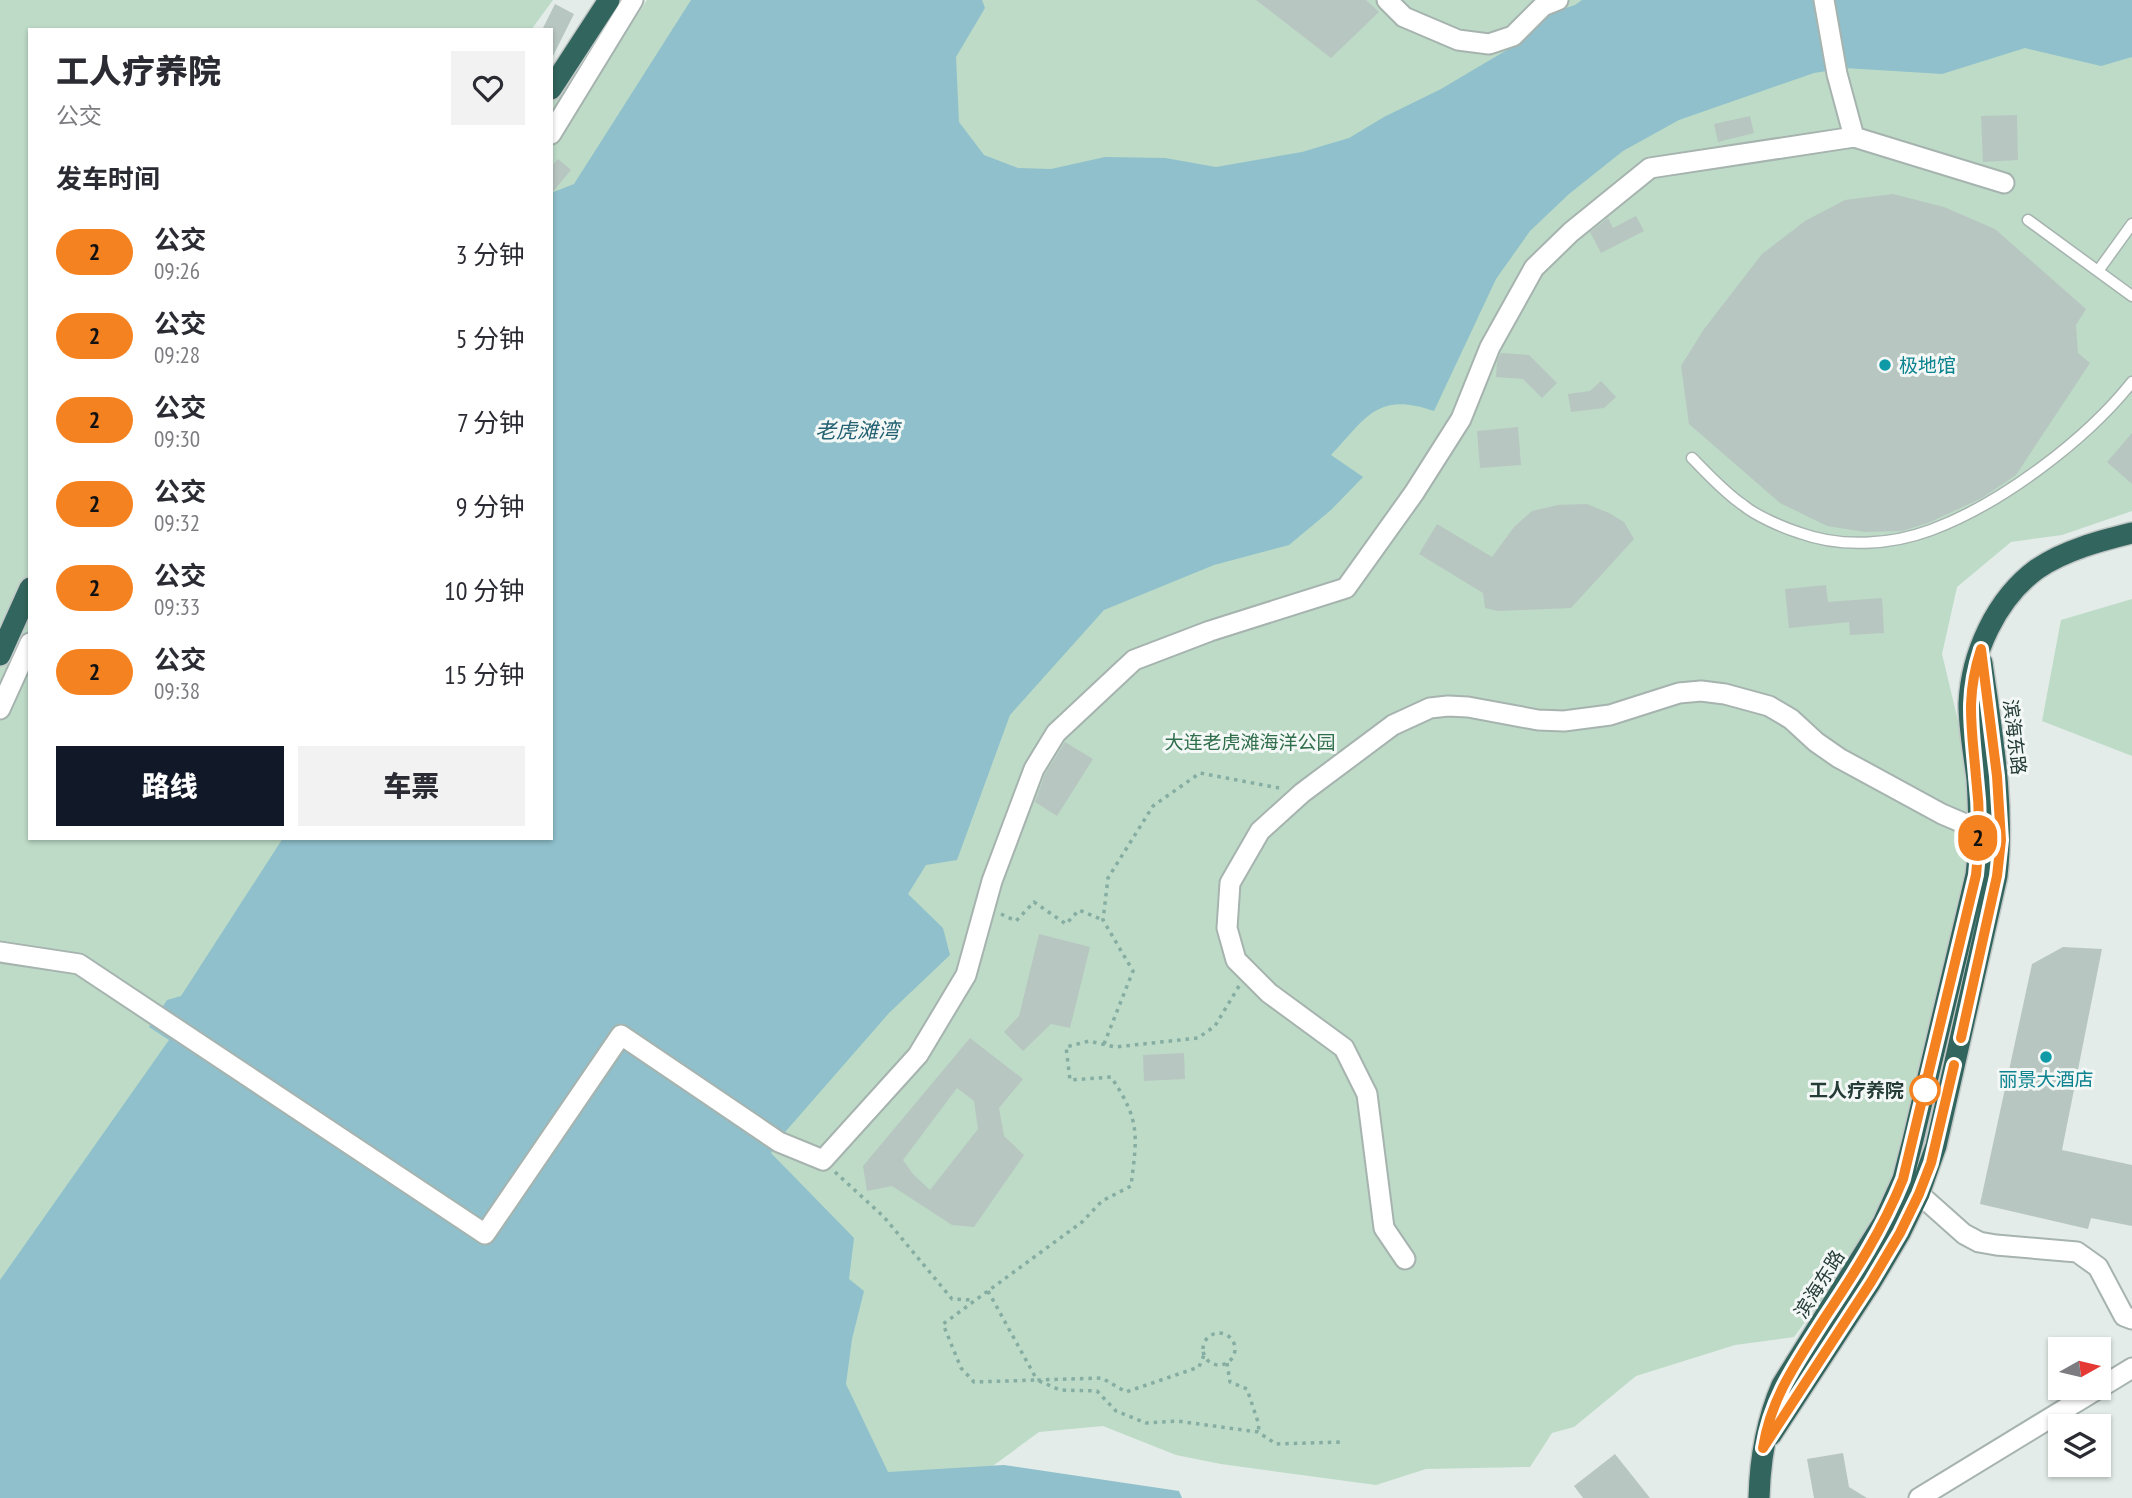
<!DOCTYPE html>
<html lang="zh">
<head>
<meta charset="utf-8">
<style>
  :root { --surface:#fff; --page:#f2f2f3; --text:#2b2b33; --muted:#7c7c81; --accent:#111827 }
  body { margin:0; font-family:"PT Sans Narrow","Noto Sans SC",sans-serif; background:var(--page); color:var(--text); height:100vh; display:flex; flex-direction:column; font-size:26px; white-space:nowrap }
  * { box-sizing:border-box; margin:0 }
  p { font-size:23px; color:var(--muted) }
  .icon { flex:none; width:38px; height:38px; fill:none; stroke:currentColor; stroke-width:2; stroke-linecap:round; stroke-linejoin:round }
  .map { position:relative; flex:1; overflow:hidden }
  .drawer { position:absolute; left:28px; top:28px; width:525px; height:812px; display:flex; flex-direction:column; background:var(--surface); border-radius:0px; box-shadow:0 2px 5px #0004 }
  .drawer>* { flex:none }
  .badge { padding:0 14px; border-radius:23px; font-size:24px; line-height:46px }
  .needle { width:46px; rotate:82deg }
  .fabs { position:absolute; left:2048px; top:1337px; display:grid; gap:14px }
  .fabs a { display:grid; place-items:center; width:63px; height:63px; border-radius:0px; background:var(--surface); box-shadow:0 2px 5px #0004; font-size:35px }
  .map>.badge { position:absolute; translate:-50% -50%; box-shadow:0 0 0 4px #fff }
  h2 { padding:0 28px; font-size:26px; line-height:63px }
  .round { display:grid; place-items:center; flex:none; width:74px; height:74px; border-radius:0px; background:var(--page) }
  .headline { display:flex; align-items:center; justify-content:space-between; height:119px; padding:0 28px }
  h1 { font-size:33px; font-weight:800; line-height:52px }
  .action { display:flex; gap:14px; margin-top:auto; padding:14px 28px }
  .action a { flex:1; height:80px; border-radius:0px; background:var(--accent); color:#fff; font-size:28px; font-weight:800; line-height:80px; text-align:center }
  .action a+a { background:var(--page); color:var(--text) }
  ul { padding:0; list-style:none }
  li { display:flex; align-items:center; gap:21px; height:84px; padding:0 28px }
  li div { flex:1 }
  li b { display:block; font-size:26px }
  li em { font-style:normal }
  li .badge { min-width:77px; font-weight:700; text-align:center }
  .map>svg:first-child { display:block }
</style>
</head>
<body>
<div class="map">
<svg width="2132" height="1498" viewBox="0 0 2132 1498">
  <rect width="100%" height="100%" fill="#e3ece8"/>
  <path fill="#bddbc7" d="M0,0h553l-22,30h-501v808h521v-754l29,20 67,-104h1485v511l-70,24 -51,7 -54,45 -15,67 25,105 4,30 -4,93 -78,316 -24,42 -71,97 -59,8 -99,31 -62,51 -22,6 -22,34 -104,2 -50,16 -155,-21 -45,-9 -73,-29 -64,6 -90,66h-949z
    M2132,599v157l-90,-35 19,-101z"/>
  <path fill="#8fc0cc" d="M691,0h291l3,8 -29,49 3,65 25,33 34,13 33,1 54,-12 60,1 51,9 86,-15 47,-14 35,-21 57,-28 76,-45 27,-29 31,-10 7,-5h550v57l-31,9 -76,-18 -83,26 -97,-6 -31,5 -135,47 -56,31 -54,43 -39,37 -34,48 -62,132c-57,-20 -68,7 -103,44l32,22 -32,33 -42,35 -75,20 -110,45 -94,105 -53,145 -31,5 -18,29 35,34 7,27 -61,58 -103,118 -15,22 83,85 -5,41 15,12 -12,48 -6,45 42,88 116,-7 175,26 3,7h-1182v-218l169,-240 -20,-13 18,-27 14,-4 102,-158h268v-645l23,-9z"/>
  <path fill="#b8c6c1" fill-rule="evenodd" d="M1256,0h110l13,12 -48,46z
    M555,4l19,10 -23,46v-30h-9z
    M2017,115l1,45 -35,2 -2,-46z
    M1750,116l4,17 -36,9 -4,-18z
    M558,159l13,11 -20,24v-27z
    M1893,194l51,13 51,22 91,80 -10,16 2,28 12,10 -74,112 -34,23 -54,25 -26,8 -37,1 -38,-6 -47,-23 -91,-79 -8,-58 23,-37 58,-75 43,-33 40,-21z
    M1636,216l8,15 -43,22 -11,-21 18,-14 5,10z
    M1501,353l28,2 28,28 -15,15 -19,-19 -27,-2 1,-16z
    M1601,381l15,16 -12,11 -33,4 -3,-18 22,-3z
    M1518,427l3,38 -41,3 -3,-37z
    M2132,433v51l-25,-22z
    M1587,504l22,9 15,9 10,17 -63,69 -73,3 -13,-3 -2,-15 -64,-39 18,-30 55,33 22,-30 18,-16 26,-6z
    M1826,585l2,17 54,-4 2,35 -34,2 -1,-13 -60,6 -4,-39z
    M1065,742l28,17 -36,57 -22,-14 10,-28z
    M1039,934l51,13 -20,81 -19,-4 -28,27 -19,-19 15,-16z
    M2063,947l39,2 -40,201 70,15v61l-41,-8 -3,11 -108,-25 52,-240z
    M970,1038l53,41 -24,29 5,28 20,19 -50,72 -22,-2 -60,-39 -25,5 -4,-25zM957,1088l17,13 4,28 -48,61 -17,-16 -10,-14z
    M1184,1053l1,26 -41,2 -1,-26z
    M1843,1453l6,34 18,11h-53l-7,-39z
    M1615,1454l35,44h-67l-9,-12z"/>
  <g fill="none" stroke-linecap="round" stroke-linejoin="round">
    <g stroke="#a6b3af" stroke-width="13">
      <path id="lane" d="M2028,220l104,76
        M2098,271l34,-47
        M1692,458c16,16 32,34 51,47 13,11 41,23 57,28 41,15 91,12 131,-3 70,-26 155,-90 201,-148"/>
    </g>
    <g stroke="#a6b3af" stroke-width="23">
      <path id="street" d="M1387,0l17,17 54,23 31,4 24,-8 30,-30 15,-6
        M1824,0l13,74 17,63
        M551,134l82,-134
        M0,709l30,-66
        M0,952l79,12 406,270 136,-199 158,107 44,18 95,-105 48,-80 26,-94 42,-112 22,-36 78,-73 76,-29 136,-43 68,-95 47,-74 29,-72 44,-79 37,-36 79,-64 204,-31 150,46
        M1909,1185l55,49 15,8 17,3 81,7 21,15 26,49 8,3
        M1405,1259l-21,-31 -17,-134 -23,-46 -75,-55 -33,-33 -9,-32 3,-45 30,-52 42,-38 91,-68 37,-17 18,-2 20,1 70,13 26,1 46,-6 69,-22 22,-2 24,3 44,12 22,13 25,23 23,16 103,56 49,21
        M1919,1498l213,-130"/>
    </g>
    <g stroke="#c2c8c7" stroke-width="24">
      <path id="highway" d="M551,89l58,-89
        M0,655l30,-67
        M1771,1435l100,-153 29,-49 19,-39 17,-48 61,-270c8,-71 -5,-142 -15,-213
        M1759,1498c1,-40 7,-76 23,-113l101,-162 20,-44 10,-39 63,-265c4,-32 3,-65 1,-96 -3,-25 -8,-50 -8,-75 2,-50 27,-105 68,-135 28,-19 63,-28 95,-36"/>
    </g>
    <path stroke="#86ada2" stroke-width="3.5" stroke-dasharray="3.5 5" stroke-linecap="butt" d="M1001,914l15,7 18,-19 32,22 13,-14 24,10
      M1239,986l-24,40 -17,12 -83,9 -26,-6 -23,6 4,33 41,-3c30,44 26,59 20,109l-29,15 -20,21 -139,102 18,44 13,14 63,-2 23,10 37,1 19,20 30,12 31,-2 81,11 18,12 65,-2
      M1104,1044l29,-73 -30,-51 5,-42 45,-72 47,-33 79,15
      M835,1172l49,45 68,82 21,1
      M988,1291l49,89 65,-2 24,14 73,-25 5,-12
      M1203 1349a16 16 0 1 1 32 0a16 16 0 1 1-32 0Z
      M1227,1363l3,19 17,7 12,36 -1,7"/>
    <use href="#lane" stroke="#fff" stroke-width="10"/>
    <use href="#street" stroke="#fff" stroke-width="19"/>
    <use href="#highway" stroke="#32655d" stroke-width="21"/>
  </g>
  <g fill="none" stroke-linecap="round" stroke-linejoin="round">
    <g stroke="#fff" stroke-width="16">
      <path id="line" d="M1954,1065l-23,98 -12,31 -19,39 -29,49 -108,166c8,-51 34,-86 61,-129 30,-45 59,-90 79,-140l73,-304c4,-32 4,-65 0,-98 -4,-49 -11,-79 5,-128l16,127 4,64 -4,36 -36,162"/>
    </g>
    <use href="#line" stroke="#f58220" stroke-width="10"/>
  </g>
  <g fill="#0f9aa8" stroke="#f3f8f6" stroke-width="2.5">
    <circle cx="1885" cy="365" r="7"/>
    <circle cx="2046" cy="1057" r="7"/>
  </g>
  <circle fill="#fff" stroke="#f58220" stroke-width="3.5" cx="1925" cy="1090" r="14"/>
  <g text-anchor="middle" stroke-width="6" stroke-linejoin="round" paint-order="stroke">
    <g font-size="19" fill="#0d838f" stroke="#f3f8f6" text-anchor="start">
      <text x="1899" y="372">极地馆</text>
      <text x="2046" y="1086" text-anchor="middle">丽景大酒店</text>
    </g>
    <g font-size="19" fill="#243b36" stroke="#f3f8f6">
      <text transform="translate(2015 737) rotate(83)" y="7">滨海东路</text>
      <text transform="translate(1819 1284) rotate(-58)" y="7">滨海东路</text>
    </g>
    <g font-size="19" fill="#316f4c" stroke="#f3f8f6">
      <text x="1250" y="749">大连老虎滩海洋公园</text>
    </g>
    <g font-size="19" font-weight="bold" fill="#243b36" stroke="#f3f8f6" text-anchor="end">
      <text x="1904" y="1097">工人疗养院</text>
    </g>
    <g font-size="21" font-style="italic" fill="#236173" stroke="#f3f8f6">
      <text x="857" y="438">老虎滩湾</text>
    </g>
  </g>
</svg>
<div class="fabs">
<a><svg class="needle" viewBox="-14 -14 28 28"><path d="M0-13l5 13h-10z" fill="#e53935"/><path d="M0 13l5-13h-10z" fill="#7c7c81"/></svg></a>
<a><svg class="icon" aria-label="layers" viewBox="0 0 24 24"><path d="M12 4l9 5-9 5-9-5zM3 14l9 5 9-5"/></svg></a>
</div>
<b class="badge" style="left:1978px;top:838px;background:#f58220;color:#111">2</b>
<section class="drawer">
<div class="headline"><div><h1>工人疗养院</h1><p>公交</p></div><a class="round"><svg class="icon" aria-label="heart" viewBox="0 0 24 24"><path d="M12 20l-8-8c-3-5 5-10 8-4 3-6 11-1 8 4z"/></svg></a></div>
<h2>发车时间</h2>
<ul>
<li><span class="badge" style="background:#f58220;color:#111">2</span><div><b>公交</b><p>09:26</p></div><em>3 分钟</em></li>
<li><span class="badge" style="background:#f58220;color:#111">2</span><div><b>公交</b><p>09:28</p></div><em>5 分钟</em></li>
<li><span class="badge" style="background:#f58220;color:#111">2</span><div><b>公交</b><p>09:30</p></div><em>7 分钟</em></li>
<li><span class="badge" style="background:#f58220;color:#111">2</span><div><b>公交</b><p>09:32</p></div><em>9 分钟</em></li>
<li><span class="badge" style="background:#f58220;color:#111">2</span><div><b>公交</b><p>09:33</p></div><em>10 分钟</em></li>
<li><span class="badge" style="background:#f58220;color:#111">2</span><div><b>公交</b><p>09:38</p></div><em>15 分钟</em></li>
</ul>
<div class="action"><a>路线</a><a>车票</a></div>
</section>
</div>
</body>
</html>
